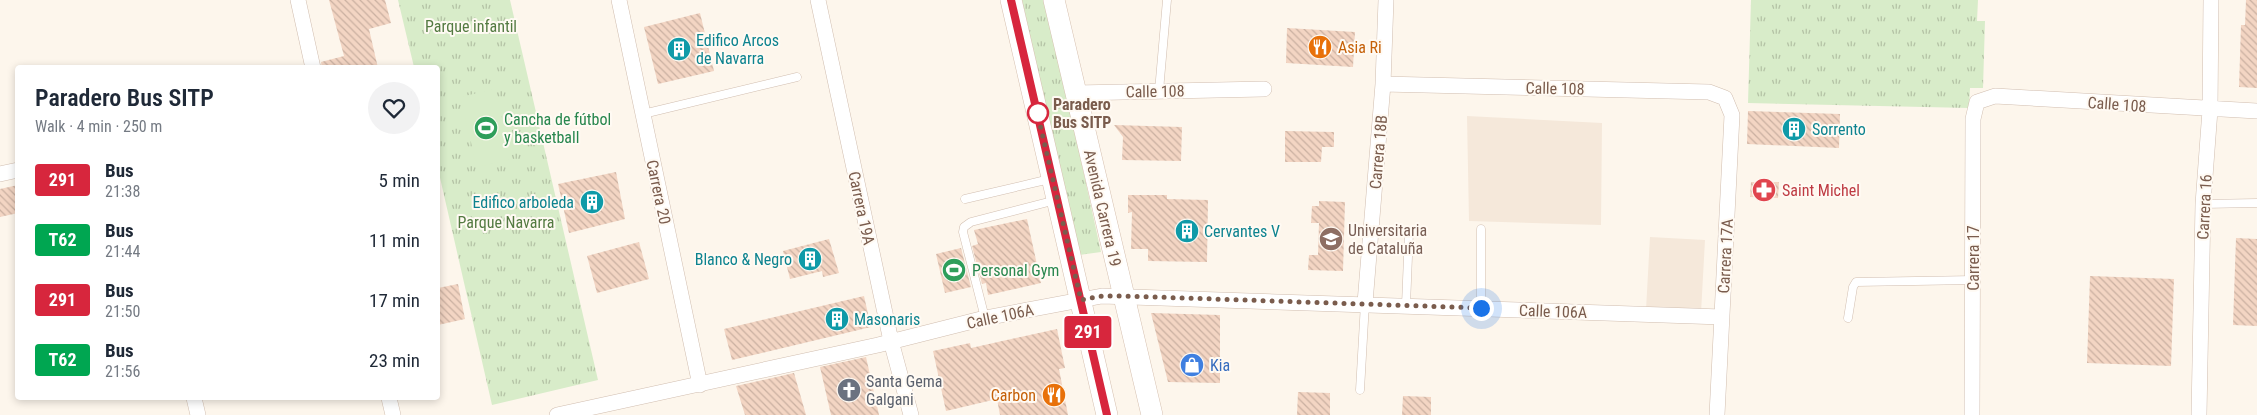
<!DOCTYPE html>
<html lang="en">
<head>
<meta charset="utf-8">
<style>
  :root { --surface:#fff; --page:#f2f2f3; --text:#1f2937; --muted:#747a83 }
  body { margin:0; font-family:"Roboto Condensed",sans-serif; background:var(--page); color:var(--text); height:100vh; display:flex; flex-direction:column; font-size:19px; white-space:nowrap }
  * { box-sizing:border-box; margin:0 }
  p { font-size:16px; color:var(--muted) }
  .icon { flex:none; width:28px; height:28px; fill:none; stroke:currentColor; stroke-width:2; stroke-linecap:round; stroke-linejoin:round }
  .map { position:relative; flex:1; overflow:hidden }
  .drawer { position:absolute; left:15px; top:65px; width:425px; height:335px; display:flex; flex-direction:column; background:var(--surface); border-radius:5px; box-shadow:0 2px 8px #0003 }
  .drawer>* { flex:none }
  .badge { padding:0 10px; border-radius:4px; font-size:18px; line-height:32px }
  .you { position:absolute; width:25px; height:25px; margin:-12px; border:4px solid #fff; border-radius:50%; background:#1a73e8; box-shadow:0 0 0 8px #1a73e833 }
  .map>.badge { position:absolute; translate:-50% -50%; box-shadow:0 0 0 2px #fff }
  .round { display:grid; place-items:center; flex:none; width:52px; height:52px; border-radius:26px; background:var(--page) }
  .summary { display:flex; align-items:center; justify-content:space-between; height:85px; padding:0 20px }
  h1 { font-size:24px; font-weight:600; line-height:38px }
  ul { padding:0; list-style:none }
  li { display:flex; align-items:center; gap:15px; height:60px; padding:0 20px }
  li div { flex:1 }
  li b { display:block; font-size:19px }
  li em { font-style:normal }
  li .badge { min-width:55px; font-weight:700; text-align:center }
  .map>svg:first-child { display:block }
</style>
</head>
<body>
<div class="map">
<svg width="2257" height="415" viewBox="0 0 2257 415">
  <defs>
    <pattern id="grass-tufts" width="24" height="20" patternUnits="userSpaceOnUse" patternTransform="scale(1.25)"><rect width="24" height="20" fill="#d8ecc9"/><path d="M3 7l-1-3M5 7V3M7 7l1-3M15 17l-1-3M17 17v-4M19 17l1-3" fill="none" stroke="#b4c2a5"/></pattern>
    <pattern id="building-back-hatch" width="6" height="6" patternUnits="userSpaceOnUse" patternTransform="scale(1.25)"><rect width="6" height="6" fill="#f3d5c3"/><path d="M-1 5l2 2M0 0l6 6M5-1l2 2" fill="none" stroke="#cab0a1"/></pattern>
  </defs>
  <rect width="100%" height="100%" fill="#fdf6ec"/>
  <path fill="#f5e8da" d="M1467,116l135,7 -1,102 -132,-4z
    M1650,237l55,3 -4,73 -55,-3z"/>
  <path fill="url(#grass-tufts)" d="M398,0h112l88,380 -106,25 -54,-236v-101l-24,-1z
    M1022,0h24l55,252 -22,3z
    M1751,0h227l-1,21h8l-2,67h-13l-1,20 -221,-5z"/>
  <path fill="#d8ecc9" d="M495,89l17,70 -35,8 -17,-70z"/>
  <path fill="url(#building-back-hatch)" d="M329,0h56l6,23 -22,6 9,39h-56l-1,-6 23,-6z
    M2246,0h11v88l-18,-1 2,-62h4z
    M700,13l14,58 -56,13 -14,-57z
    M1287,28l68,4 -2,35 -67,-4z
    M1748,111l92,3 -1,34 -92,-4z
    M1114,125l68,2 -1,34 -59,-1 1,-23z
    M1285,131l49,1v15h-12l-1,15h-36z
    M616,172l9,47 -56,14 -11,-49z
    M1751,182h28l-1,16 -28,-1z
    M18,185v28l-18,4v-28z
    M1128,195h39v4l41,1 -1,62 -59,-1v-12h-17l1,-37 -4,1z
    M1319,201l26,1 -2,69 -35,-1 1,-15h9l1,-32h-8l1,-17h7z
    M1027,219l14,64 -53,12 -2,-12 -4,1 -10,-38 6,-2 -4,-14z
    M2236,238l21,1v87l-24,-1z
    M829,239l10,34 -16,4 -1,-6 -32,8 -7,-28z
    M639,242l10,37 -52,14 -10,-37z
    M961,248l10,39 -26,6 -9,-39z
    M2090,276l84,3 -3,87 -84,-3z
    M458,284l7,35 -27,6v-37z
    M864,296l7,31 -139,33 -8,-31z
    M1151,313l69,2v68l-52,-1z
    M1057,329l8,39 -6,1 9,46h-68l-3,-16 -51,12 -13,-60 37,-8 1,5z
    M866,357l13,58h-48l-11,-48z
    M794,373l12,42h-61l-9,-29z
    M1298,392l32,1v22h-33z
    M1403,396l28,1v18h-29z"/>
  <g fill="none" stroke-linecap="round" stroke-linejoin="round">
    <g stroke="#d1beb0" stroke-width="9">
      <path id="lane" d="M1159,91l8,-91
        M643,114l154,-37
        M965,199l85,-20
        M2203,204l54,-1
        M1406,305l3,-73
        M1481,308v-79
        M985,318l-22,-86 1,-5 7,-5 85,-22
        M1848,318l5,-31 3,-5 118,-2
        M1360,390l5,-87"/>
    </g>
    <g stroke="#d1beb0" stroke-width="16">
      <path id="street" d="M298,0l15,68
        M619,0l81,385
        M818,0l73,341 20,74
        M1383,84l326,8 16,6 7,17 -15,300
        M1076,93l188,-4
        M0,174l18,-4
        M1365,303l18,-219 3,-84
        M194,398l4,17
        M389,398l4,17
        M557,415l321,-70 107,-27 117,-22 620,21
        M1972,415l1,-296 4,-17 18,-6 262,15
        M2199,415l4,-211 7,-94 1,-110"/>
    </g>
    <g stroke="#d6c0b0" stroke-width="22">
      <path id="secondary" d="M1011,0l96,415
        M1054,0l98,415"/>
    </g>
    <use href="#lane" stroke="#fff" stroke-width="8"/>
    <use href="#street" stroke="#fff" stroke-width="15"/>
    <use href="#secondary" stroke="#fff" stroke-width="21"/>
  </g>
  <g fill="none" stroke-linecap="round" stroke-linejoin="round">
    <g stroke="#fff" stroke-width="11">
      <path id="line" d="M1011,0l96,415"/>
    </g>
    <use href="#line" stroke="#d7263d" stroke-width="8"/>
    <path stroke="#7a5c4d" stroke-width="5" stroke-dasharray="0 9" d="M1038,113l-2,-6 45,193 21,-4h22l357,12"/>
  </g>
  <defs>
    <g id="restaurant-disc" transform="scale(1.25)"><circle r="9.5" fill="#e8710a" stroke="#fffaf3"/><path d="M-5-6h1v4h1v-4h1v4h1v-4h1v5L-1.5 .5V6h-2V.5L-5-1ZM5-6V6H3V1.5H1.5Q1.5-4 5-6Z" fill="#fff"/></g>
    <g id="building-disc" transform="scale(1.25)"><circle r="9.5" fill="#0f9aa8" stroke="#fffaf3"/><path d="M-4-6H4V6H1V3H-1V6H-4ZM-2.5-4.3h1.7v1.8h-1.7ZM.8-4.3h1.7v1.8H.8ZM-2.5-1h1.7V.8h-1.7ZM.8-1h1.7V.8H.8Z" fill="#fff"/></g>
    <g id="stadium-disc" transform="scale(1.25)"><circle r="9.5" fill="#2e9e5b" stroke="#fffaf3"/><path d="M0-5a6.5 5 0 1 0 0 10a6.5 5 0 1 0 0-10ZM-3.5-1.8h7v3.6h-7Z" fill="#fff"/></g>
    <g id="pharmacy-disc" transform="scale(1.25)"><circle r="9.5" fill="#e0444e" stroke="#fffaf3"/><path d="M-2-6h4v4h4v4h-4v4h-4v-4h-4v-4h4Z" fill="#fff"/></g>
    <g id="university-disc" transform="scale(1.25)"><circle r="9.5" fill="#8d6e63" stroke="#fffaf3"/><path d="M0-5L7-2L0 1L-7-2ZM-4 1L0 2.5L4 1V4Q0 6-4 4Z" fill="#fff"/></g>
    <g id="shop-disc" transform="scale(1.25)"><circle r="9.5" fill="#3f7fe0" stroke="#fffaf3"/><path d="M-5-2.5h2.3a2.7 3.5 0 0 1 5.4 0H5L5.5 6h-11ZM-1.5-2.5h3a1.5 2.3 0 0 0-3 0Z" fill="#fff"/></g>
    <g id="church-disc" transform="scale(1.25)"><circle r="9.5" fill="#6b7280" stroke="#fffaf3"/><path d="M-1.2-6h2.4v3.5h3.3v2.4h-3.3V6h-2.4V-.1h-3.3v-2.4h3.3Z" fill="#fff"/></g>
  </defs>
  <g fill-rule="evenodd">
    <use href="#restaurant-disc" x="1320" y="47"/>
    <use href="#building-disc" x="679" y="49"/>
    <use href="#stadium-disc" x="486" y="128"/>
    <use href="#building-disc" x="1794" y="129"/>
    <use href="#pharmacy-disc" x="1764" y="190"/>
    <use href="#building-disc" x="592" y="202"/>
    <use href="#building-disc" x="1187" y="231"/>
    <use href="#university-disc" x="1331" y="239"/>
    <use href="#building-disc" x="810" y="259"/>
    <use href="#stadium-disc" x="954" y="270"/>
    <use href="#building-disc" x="837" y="319"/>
    <use href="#shop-disc" x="1192" y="365"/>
    <use href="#church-disc" x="849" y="390"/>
    <use href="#restaurant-disc" x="1054" y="395"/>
  </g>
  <circle fill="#fff" stroke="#d7263d" stroke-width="2.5" cx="1038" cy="113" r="10"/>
  <g text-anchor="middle" stroke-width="4" stroke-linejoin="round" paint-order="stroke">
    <g font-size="16" fill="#537a41" stroke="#fffaf3">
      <text x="471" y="32">Parque infantil</text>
      <text x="506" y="228">Parque Navarra</text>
    </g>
    <g font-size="16" fill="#0d838f" stroke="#fffaf3" text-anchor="start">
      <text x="696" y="46">Edifico Arcos<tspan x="696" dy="18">de Navarra</tspan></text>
      <text x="1812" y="135">Sorrento</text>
      <text x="574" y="208" text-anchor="end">Edifico arboleda</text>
      <text x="1204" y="237">Cervantes V</text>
      <text x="792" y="265" text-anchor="end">Blanco &amp; Negro</text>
      <text x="854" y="325">Masonaris</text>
    </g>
    <g font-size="16" fill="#c56008" stroke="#fffaf3" text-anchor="start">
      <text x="1338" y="53">Asia Ri</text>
      <text x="1036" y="401" text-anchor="end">Carbon</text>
    </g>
    <g font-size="16" fill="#7a5c4d" stroke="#fffaf3">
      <text transform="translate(1555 88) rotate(1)" y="6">Calle 108</text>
      <text transform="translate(1155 91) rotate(-1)" y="6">Calle 108</text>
      <text transform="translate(2117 104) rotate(4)" y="6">Calle 108</text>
      <text transform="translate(1378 152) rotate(-85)" y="6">Carrera 18B</text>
      <text transform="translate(659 192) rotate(78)" y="6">Carrera 20</text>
      <text transform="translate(2204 207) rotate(-87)" y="6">Carrera 16</text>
      <text transform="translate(862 208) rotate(78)" y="6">Carrera 19A</text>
      <text transform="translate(1103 208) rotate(77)" y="6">Avenida Carrera 19</text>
      <text transform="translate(1725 256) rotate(-87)" y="6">Carrera 17A</text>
      <text transform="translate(1973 258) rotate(-90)" y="6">Carrera 17</text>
      <text transform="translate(1553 311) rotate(2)" y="6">Calle 106A</text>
      <text transform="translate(1000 316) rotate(-12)" y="6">Calle 106A</text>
    </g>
    <g font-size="16" font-weight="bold" fill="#7a5c4d" stroke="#fffaf3" text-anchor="start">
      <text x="1053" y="110">Paradero<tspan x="1053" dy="18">Bus SITP</tspan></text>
    </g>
    <g font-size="16" fill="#27864d" stroke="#fffaf3" text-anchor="start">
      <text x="504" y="125">Cancha de fútbol<tspan x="504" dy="18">y basketball</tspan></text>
      <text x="972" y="276">Personal Gym</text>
    </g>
    <g font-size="16" fill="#be3a42" stroke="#fffaf3" text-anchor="start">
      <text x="1782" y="196">Saint Michel</text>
    </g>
    <g font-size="16" fill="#785e54" stroke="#fffaf3" text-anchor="start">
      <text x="1348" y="236">Universitaria<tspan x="1348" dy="18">de Cataluña</tspan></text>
    </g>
    <g font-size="16" fill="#366cbe" stroke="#fffaf3" text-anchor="start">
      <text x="1210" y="371">Kia</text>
    </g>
    <g font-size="16" fill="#5b616d" stroke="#fffaf3" text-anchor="start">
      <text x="866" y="387">Santa Gema<tspan x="866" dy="18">Galgani</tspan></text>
    </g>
  </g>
</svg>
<div class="you" style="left:1481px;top:308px"></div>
<b class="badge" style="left:1088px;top:332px;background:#d7263d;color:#fff">291</b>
<section class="drawer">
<div class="summary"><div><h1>Paradero Bus SITP</h1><p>Walk · 4 min · 250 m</p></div><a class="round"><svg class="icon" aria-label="heart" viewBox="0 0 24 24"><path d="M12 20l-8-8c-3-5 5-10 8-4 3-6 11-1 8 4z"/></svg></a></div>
<ul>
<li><span class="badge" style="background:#d7263d;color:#fff">291</span><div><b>Bus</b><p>21:38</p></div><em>5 min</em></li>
<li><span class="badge" style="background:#00a651;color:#fff">T62</span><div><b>Bus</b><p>21:44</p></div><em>11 min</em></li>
<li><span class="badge" style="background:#d7263d;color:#fff">291</span><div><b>Bus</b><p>21:50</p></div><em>17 min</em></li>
<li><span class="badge" style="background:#00a651;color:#fff">T62</span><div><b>Bus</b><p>21:56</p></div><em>23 min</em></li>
</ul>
</section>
</div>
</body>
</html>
